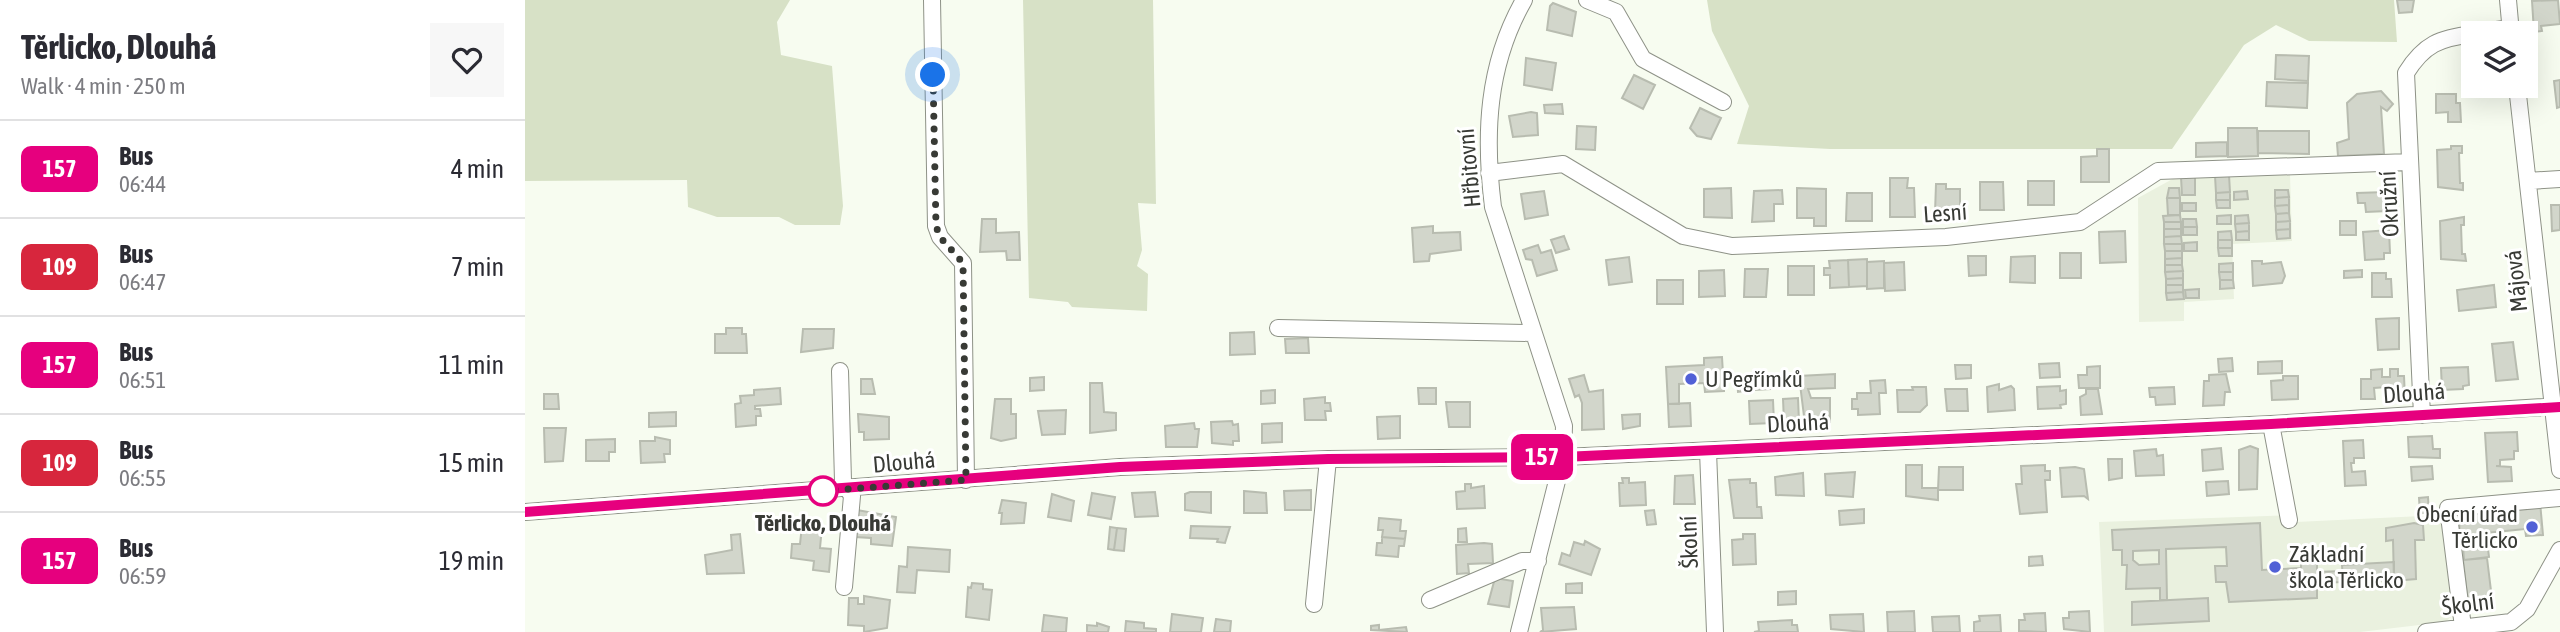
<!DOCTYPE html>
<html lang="en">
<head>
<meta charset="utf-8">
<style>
  :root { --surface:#fff; --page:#f7f7f7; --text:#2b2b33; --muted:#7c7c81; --line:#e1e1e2 }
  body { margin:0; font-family:"Asap Condensed",sans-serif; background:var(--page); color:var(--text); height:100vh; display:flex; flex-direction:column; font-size:26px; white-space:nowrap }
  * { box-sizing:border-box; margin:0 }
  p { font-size:23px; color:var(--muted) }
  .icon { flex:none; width:38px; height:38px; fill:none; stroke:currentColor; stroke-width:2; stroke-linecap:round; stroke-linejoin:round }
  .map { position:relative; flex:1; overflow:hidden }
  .panel { display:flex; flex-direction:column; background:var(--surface); width:525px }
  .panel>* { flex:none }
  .badge { padding:0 14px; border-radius:10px; font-size:24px; line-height:46px }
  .fabs { position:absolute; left:1936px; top:21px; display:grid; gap:14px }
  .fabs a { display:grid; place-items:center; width:77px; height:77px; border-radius:0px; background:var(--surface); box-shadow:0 7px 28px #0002; font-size:35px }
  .you { position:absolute; width:35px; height:35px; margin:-18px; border:5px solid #fff; border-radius:50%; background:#1a73e8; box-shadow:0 0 0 10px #1a73e833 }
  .map>.badge { position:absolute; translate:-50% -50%; box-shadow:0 0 0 4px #fff }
  .round { display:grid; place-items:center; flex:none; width:74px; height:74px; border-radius:0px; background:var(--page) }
  .summary { display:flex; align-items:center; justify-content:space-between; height:119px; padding:0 21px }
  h1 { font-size:33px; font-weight:700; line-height:52px }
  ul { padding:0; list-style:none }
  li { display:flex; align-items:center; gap:21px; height:98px; padding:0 21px; border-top:2px solid var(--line) }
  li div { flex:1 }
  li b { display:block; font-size:26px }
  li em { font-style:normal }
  li .badge { min-width:77px; font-weight:700; text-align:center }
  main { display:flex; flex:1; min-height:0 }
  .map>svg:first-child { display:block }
</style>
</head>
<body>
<main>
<section class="panel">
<div class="summary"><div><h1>Těrlicko, Dlouhá</h1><p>Walk · 4 min · 250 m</p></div><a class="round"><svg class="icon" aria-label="heart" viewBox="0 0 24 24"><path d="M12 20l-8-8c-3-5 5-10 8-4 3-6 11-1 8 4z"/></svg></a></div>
<ul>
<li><span class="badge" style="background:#e6007e;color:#fff">157</span><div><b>Bus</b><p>06:44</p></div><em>4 min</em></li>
<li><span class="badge" style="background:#d7263d;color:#fff">109</span><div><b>Bus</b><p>06:47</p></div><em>7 min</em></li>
<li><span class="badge" style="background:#e6007e;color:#fff">157</span><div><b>Bus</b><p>06:51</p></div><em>11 min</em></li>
<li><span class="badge" style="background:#d7263d;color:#fff">109</span><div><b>Bus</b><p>06:55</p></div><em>15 min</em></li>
<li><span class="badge" style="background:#e6007e;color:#fff">157</span><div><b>Bus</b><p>06:59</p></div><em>19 min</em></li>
</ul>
</section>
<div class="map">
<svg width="2035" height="632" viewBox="0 0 2035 632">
  <rect width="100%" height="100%" fill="#f7fcf0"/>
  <path fill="#eaf1df" d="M1765,174l2,67 -60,3 2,55 -50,3v19l-45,1 -1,-124 40,-22z
    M1768,515l3,7 147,-7 11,96 -3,6 -6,5 -85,10h-256l-5,-110z"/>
  <path fill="#d7e1c6" d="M0,0h265l-13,22 4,33 51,11 11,140 -3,19h-45l-16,-8h-62l-29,-10 -1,-27 -162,1z
    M498,0h130l3,204 -18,-1 4,47 -5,16 11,8 -1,37 -75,-4 -4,-5 -39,-4z
    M1182,0h687l3,42 -88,-1 -33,-16 -32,20 -72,104h-342l-93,-5 12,-38 -37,-75z"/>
  <path fill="#d2d6cb" stroke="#b8bcb0" stroke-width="2" fill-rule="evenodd" d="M1872,0h17l-2,12 -13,1z
    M2033,0l2,24 -19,2 1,5 -8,1 -2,-31z
    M1028,3l23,9 -4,24 -25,-6 3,-24z
    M1751,55l33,1 -1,25 -33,-2z
    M1001,58l30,5 -4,27 -28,-5z
    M1943,63h5v23h18v3h-23z
    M1109,75l21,10 -12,24 -21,-11z
    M2035,80v27l-3,1 -3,-27z
    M1742,82l41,1 -1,25 -41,-2z
    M1856,91l12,13 -6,7 -6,-4 3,47 -46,2 -1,-13 12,-4 -2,-36 10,-9z
    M1911,94h20v9h4l1,19h-13v-10l-12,1z
    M1037,104l1,10 -18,-1 -1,-8z
    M1175,108l21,10 -10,21 -14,-3 -7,-8z
    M1006,112l6,1 1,22 -25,2 -4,-21z
    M1052,126l19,1 -1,23 -19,-1z
    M1703,128h29l1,28 -30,1z
    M1733,131h51v23l-51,-1z
    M1702,142v14l-31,1v-14z
    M1926,146h11v7h-3l1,30h3v7l-25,-3 -1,-37 14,-1z
    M1572,149h12v33h-28v-25l16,-1z
    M1704,175l1,17 -14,1 -1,-17z
    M1656,177h14v18h-13z
    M1365,178h18l-1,10h7l1,29h-25z
    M1503,181h26v24h-26z
    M1455,182h23l1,28h-24z
    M1411,184h10v5h14v25l-25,-1z
    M1206,188l1,30 -28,-1v-28z
    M1272,188l29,1v37h-12v-8h-17z
    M1644,188h10l1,10h-13z
    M1257,190l1,14h-9v17l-22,1 2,-31z
    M1750,190h13l1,7 -14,1z
    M1019,191l4,24 -23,4 -4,-25z
    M1722,191l1,8 -14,1v-8z
    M1705,192v8h-14v-7z
    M1861,192l1,19 -21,1 -1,-9h-7l-1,-10z
    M1322,193h25v28h-26z
    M1764,197v8l-14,1v-8z
    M1642,198h13v17h-12z
    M1691,200h14v8h-13z
    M1657,203h14v8h-14z
    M1764,205v8l-13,1 -1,-8z
    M2026,205h9v25l-8,1z
    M1764,213l1,8 -14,1v-8z
    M1655,215l1,7h-17l-1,-6z
    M1706,215v9h-14v-8z
    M1723,215l1,8 -14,1v-8z
    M1939,217v8h-3l1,29h3l1,7 -25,-2 -1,-38z
    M457,219h14v14l23,-1 1,28h-13l-1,-9 -26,1z
    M1658,219h13l1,8h-14z
    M1765,221v8l-14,1v-8z
    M1815,221h16v14h-16z
    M1639,222h17v7h-17z
    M1724,223v8l-13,1 -1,-8z
    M908,226v7l27,-1 1,18 -31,4 -1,7 -15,1 -2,-34z
    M1658,227h14v8h-14z
    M1639,229h17v7l-17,1z
    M1765,229v9l-13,1 -1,-9z
    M1864,230l1,23h-6v6l-19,1 -2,-28z
    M1600,231l1,31 -26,1 -1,-31z
    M1706,231l1,9h-14v-8z
    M1724,231v9h-13v-8z
    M1039,236l5,13 -13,4 -5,-13z
    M1656,236l1,8h-18v-7z
    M1693,240h14v8h-14z
    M1672,242v9h-13v-8z
    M1639,244h18v7h-17z
    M1013,245l3,8 10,-3 6,20 -20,6 -5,-16 -6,-1 -3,-9z
    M1693,248h14v8h-13z
    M1640,251h17v7l-17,1z
    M1535,253h21v25h-21z
    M1443,256h18v19l-17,1z
    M1510,256v27l-25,-1 1,-25z
    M1104,257l3,25 -23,3 -3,-25z
    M1657,258v7h-17v-6z
    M1342,259v27l-18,1 -1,-27z
    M1323,260l1,27 -19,1v-13h-6v-7h6l-1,-7z
    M1359,261v27l-17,1v-27z
    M1727,261h10v3l19,-2 4,14 -3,7 -29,3z
    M1379,262l1,28 -20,1 -1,-28z
    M1708,263v9h-14v-8z
    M1640,265h17l1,6 -18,1z
    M1263,266h26v29h-26z
    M1220,269h23l-2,28h-22z
    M1199,270l1,26 -26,1v-26z
    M1837,270v7l-18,1v-7z
    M1658,271v7l-17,1 -1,-7z
    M1694,272h14v8h-13z
    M1847,273h14v6h5l1,18h-20z
    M1658,278v7h-17v-6z
    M1132,280h26v24h-26z
    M1695,280h13l1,8 -14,1z
    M1641,285h17v7l-17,1z
    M1969,285l2,22 -37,4 -2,-21z
    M1674,289v9h-13l-1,-8z
    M1658,292l1,7 -17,1 -1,-7z
    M1874,318v31l-21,1 -2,-31z
    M201,328h16v6h4l1,19h-32v-19h11z
    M278,329h31l-1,19 -32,4z
    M729,332l1,22 -25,1v-22z
    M783,338l1,15h-23l-1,-14z
    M1988,342l5,37 -22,2 -4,-37z
    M1197,357l2,34 -19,1 -1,-9 -25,1v20h-11l-2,-37 38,-2v-7z
    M1707,358l1,13 -14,1 -1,-13z
    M1757,361v12l-24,1v-12z
    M1534,363l1,14 -20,1 -1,-14z
    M1430,365h16v13l-15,1z
    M1575,366v22h-21l-1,-13h9v-8z
    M1943,367l1,18 -6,1v3l-21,1 -1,-22z
    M1857,369v8h8v-8h8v7h6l1,22 -18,1v-12l-13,1 1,11h-14v-20h10v-9z
    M1310,374v14l-27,1 3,9h19v24l-20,1v-7h-6l-5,-40z
    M1701,374l4,18h-5l-1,13 -21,1 1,-25h5v-6z
    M1059,375l5,17 14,-2 1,39 -22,1v-27l-3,-8 -4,2 -6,-18z
    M1244,375l1,14 -16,1 -1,-13z
    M1758,376h15v23l-26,1 -1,-19 12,-1z
    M519,377v13l-14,1v-13z
    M1228,377l1,13 -16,2 -1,-14z
    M336,379h11l3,15h-14z
    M1360,380l1,13h-7l1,21 -22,1v-6h-6v-10h5v-6h14l-1,-12z
    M565,383h12l2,29 12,1v17l-26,3z
    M1474,384v6l12,-4 3,3 1,21 -27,2 -1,-25z
    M1535,386v5l6,-1v14l-6,1 1,3 -23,1 -1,-22z
    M1387,387h14l1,18 -7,7h-22l-1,-22h16z
    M1649,387l1,17 -19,1 -1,-8h-5l-1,-9z
    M255,388l1,16 -26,2v3h5l1,7h-5v9l-20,2 -1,-23 6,-1 -1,-7 14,-1v-5z
    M893,388h18v16h-17z
    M1420,389h22l1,22h-21z
    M1561,389h12l4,25 -21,1 -1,-18 6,-3z
    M750,390v13l-14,1v-13z
    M19,394h14l1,15h-15z
    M800,397v6h5l1,8h-6l1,9h-21l-1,-21z
    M1273,398l1,24 -12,4 -3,-4 -1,-23z
    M470,399h16v15h5v24l-15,3 -10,-3z
    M1248,400l1,23 -24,1 -1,-23z
    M921,402h24v25h-21z
    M1165,403l1,23 -22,1 -1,-23z
    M541,410l-1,24 -23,1 -4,-24z
    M151,412v14l-27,1v-14z
    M333,414l31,3v22l-25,1v-8h-5z
    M1115,414v12l-17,3 -1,-14z
    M875,416v22l-22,1 -1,-22z
    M707,421l1,4 5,-1 1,17h-6v4l-21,-2 -1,-21z
    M669,423l1,6h4l-2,18h-31l-1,-21z
    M757,423v19l-20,1v-19z
    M19,428h22l-3,33 -18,1z
    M1992,432l1,19h-4v8l-14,1v6h-4l15,1 1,14 -24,1 -3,-49z
    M1907,436l1,13h7v9l-31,-1 -1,-20z
    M130,437l15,3v14h-6l1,8 -24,1 -1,-22h15z
    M90,439v13h-6v9h-23v-21z
    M1838,440l1,18h-10v5h-3l1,9 13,-1 1,14 -21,1 -2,-45z
    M1725,446l8,3 -1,40 -18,1v-40z
    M1696,448l2,21 -20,2 -1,-21z
    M1631,449l1,7 6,-1 1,20 -28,1 -2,-25z
    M1583,459h14v19l-13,2z
    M1381,465h16v23h16v12l-32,-4z
    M1520,465v6h5v9h-5l2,32 -27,2 -4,-30h6l-1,-18z
    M1907,466l1,13 -21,2 -1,-14z
    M1414,467h24v23h-25z
    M1550,467l9,2 4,30 -4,-3 -22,1 -2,-29z
    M1330,472l-2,25 -27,-2 -1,-21z
    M1278,473l1,23 -28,-1 -1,-18z
    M1168,475l2,29h-21l1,-28z
    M1097,478h7v5l16,-1 1,23 -26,1 -1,-23h4z
    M1225,479v4h6l1,24h4l1,11h-28l-5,-38z
    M1703,481l1,13 -22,2 -1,-14z
    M940,484h6v4l13,-2 1,22 -28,1 -1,-17 9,-1z
    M786,490v20h-26l-1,-19z
    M719,491l22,2 1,20h-23z
    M630,492l3,24 -23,1 -3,-24z
    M665,492h21v21l-26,-3v-16z
    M567,493l23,4 -4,22 -23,-4z
    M527,494l22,7 -3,20 -23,-4z
    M1903,497l1,16h-9l-1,-15z
    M477,500l24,3 -2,20 -23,1 1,-11h-3z
    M2015,502l3,33 -17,1 -1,-7 -39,4 3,24 -25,3 -1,-13 -3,1 -1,-36z
    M1339,509v14l-24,2 -1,-14z
    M332,510l39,7 -4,29 -21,-2v-6l-16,-1z
    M1129,510l2,14 -9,1 -2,-14z
    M854,518l22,2 -1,11h6l-1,8 -23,-2 1,-7h-5z
    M1735,523l2,47 39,-2v-6h16v10l25,-1 1,11 -26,1v15l-88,4 -3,-20h-10l-1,-16h12l-1,-19 -60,2 1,51h-7v-12l-34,1 1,-24h-5v-15h-9l-1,-20zM1634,550v14l-20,1 -6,-5v-9z
    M1889,523l9,2 1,15h-9l1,39 -22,2 -1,-41 -7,1v-13z
    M277,525l20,2 -2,21 11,1 -2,23 -16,-2 1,-9 -23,-3 1,-14h8z
    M666,526l39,1 -5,16 -8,-1 1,-3 -28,-1z
    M585,527l7,1 -3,22 -6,-1z
    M592,528l9,1 -2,22 -10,-1z
    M941,528l1,14h-9v-13z
    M215,534l4,39 -37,1 -2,-19 27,-5 -1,-15z
    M1218,534h12l1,30 -23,1 -1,-25 11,-1z
    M857,537l23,2 -1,7h-5l-1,11 -22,-2 1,-12h5z
    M1060,541l15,8 -9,26 -32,-11 3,-11 8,3 4,-14 10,3z
    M959,543l8,1 1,19 -25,1 1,9 -12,1 -1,-29z
    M383,547l42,3 -1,22 -32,-2 -2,23 -18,-1 2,-26 8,1z
    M1517,556l1,9 -14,1v-9z
    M1962,558l5,41 -24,3 -5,-42z
    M1869,562v18l-51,2 -1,-17z
    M970,578l18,3 -4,26 -21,-3z
    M447,583l11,1v5l9,1 -3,30 -23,-3 2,-30 3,1z
    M1057,583v10h-16v-9z
    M1271,591v13l-18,1v-13z
    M339,596l26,4 -3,28 -23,4v-6l-16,-1 1,-27h9v6h6z
    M1683,598l1,23 -77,4v-23z
    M1049,607l2,22 -36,3 3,-2 -2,-22z
    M1389,611l1,21h-27l-1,-20z
    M1564,611l1,21 -26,-3 -1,-11h6v-6z
    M1520,613l1,19 -27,-1v-11h6l-1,-6z
    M647,614l31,4 -2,14h-31z
    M1338,614l1,18 -33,-3 -1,-14z
    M519,615l23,3 -1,14h-24z
    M1475,615l1,17h-27v-10l6,-1 -1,-5z
    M1434,616l1,16h-27l-1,-15z
    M691,619l15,2 -1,11h-16z
    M1267,620v5h5l1,7h-44l5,-1 -1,-9z
    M601,621l18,2v5l12,1v3h-31z
    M572,623l12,4 -1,5h-21v-7l10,1z
    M854,625v5l27,-3 1,5 -36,-2v-4z"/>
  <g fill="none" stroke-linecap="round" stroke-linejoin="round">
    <g stroke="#8e9287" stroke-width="18">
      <path id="minor" d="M407,0l4,226 4,11 23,26 3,217
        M1062,0l29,12 27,47 80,43
        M1983,0l3,33
        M1950,33l36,-5
        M1992,86l43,384
        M964,173l74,-9 120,72 49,10 214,-9 134,-15 78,-51 251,-9
        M2003,181l32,-2
        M753,328l253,5
        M315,371l3,110 9,15 -8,91
        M1897,415l-16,-342c18,-29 34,-35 67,-39
        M1746,424l18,96
        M1183,451l7,181
        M0,512l595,-45 208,-8 235,-2 708,-33 289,-18
        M905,600l92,-39h16
        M789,604l14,-145
        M1938,627l-15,-119 112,-10
        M994,632l44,-175 1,-31 -71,-219c-9,-73 -6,-142 31,-207
        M1901,632l85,-10 16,-13 33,-59"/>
    </g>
    <use href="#minor" stroke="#fff" stroke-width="16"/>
  </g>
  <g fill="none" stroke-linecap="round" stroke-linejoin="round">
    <g stroke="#fff" stroke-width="16">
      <path id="line" d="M0,512l595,-45 208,-8 235,-2 708,-33 289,-17"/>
    </g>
    <use href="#line" stroke="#e6007e" stroke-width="10"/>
    <path stroke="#383a35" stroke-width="7" stroke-dasharray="0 12.6" d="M298,491l143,-11 -3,-217 -23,-26 -4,-11 -3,-151"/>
  </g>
  <g fill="#5160d6" stroke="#fff" stroke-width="2.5">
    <circle cx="1166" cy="379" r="7"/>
    <circle cx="2007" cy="527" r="7"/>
    <circle cx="1750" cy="567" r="7"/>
  </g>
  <circle fill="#fff" stroke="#e6007e" stroke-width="3.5" cx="298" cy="491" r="14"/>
  <g text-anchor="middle" stroke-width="6" stroke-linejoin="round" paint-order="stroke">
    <g font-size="23" fill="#383a35" stroke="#fff">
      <text transform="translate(944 168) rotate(-95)" y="8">Hřbitovní</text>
      <text transform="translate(1864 204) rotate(-93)" y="8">Okružní</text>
      <text transform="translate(1420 213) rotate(-4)" y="8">Lesní</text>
      <text transform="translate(1991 281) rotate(-96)" y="8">Májová</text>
      <text transform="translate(1889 393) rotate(-4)" y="8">Dlouhá</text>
      <text transform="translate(1273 423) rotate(-3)" y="8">Dlouhá</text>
      <text transform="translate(379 462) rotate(-5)" y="8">Dlouhá</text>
      <text transform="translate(1164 542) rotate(-92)" y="8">Školní</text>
      <text transform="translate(1943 604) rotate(-7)" y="8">Školní</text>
    </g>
    <g font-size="23" fill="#383a35" stroke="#fff" text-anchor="start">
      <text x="1180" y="387">U Pegřímků</text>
      <text x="1993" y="522" text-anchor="end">Obecní úřad<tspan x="1993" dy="26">Těrlicko</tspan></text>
      <text x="1764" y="562">Základní<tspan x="1764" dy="26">škola Těrlicko</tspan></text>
    </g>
    <g font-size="23" font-weight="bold" fill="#383a35" stroke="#fff">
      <text x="298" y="531">Těrlicko, Dlouhá</text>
    </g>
  </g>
</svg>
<div class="fabs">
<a><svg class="icon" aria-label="layers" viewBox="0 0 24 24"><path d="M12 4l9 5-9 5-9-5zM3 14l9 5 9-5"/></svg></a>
</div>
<div class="you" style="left:408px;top:75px"></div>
<b class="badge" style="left:1017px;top:457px;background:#e6007e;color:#fff">157</b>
</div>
</main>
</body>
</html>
